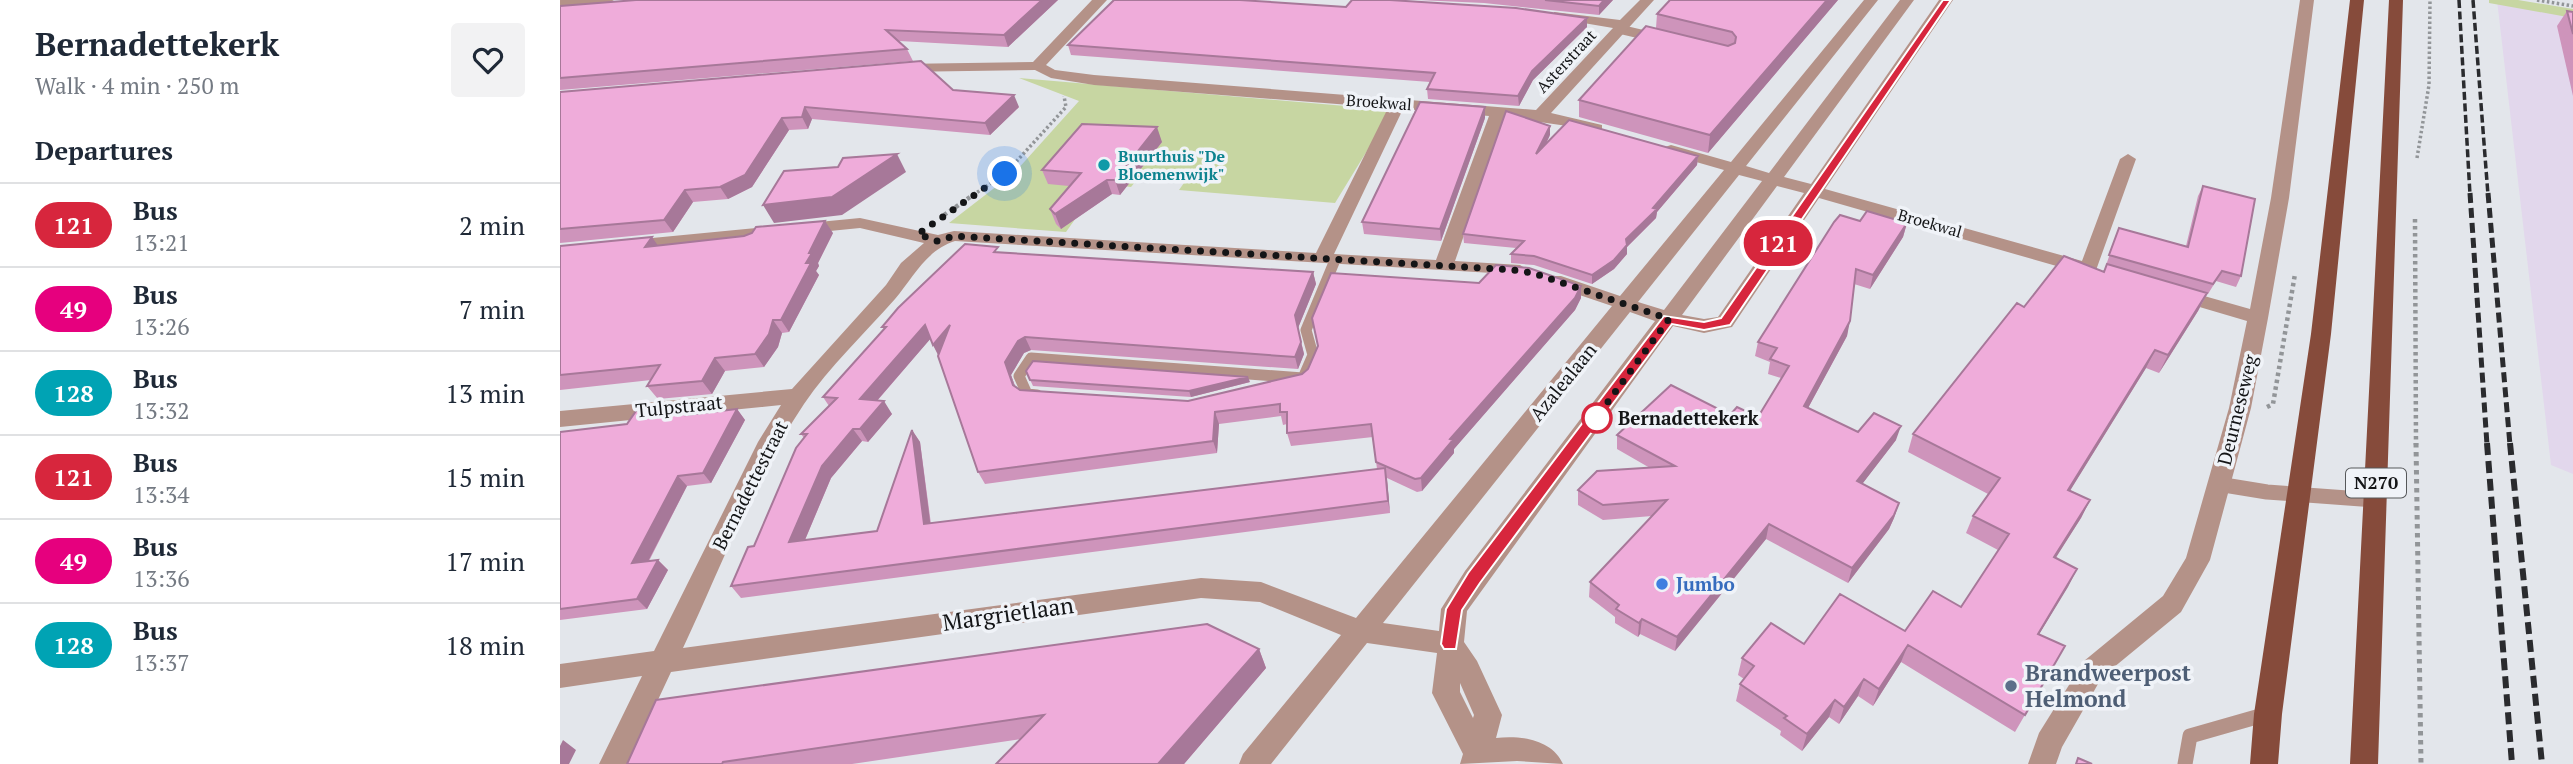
<!DOCTYPE html>
<html lang="en">
<head>
<meta charset="utf-8">
<style>
  :root { --surface:#fff; --page:#f2f2f3; --text:#1f2937; --muted:#747a83; --line:#e0e1e3 }
  body { margin:0; font-family:"PT Serif",serif; background:var(--page); color:var(--text); height:100vh; display:flex; flex-direction:column; font-size:26px; white-space:nowrap }
  * { box-sizing:border-box; margin:0 }
  p { font-size:23px; color:var(--muted) }
  .icon { flex:none; width:38px; height:38px; fill:none; stroke:currentColor; stroke-width:2; stroke-linecap:round; stroke-linejoin:round }
  .map { position:relative; flex:1; overflow:hidden }
  .panel { display:flex; flex-direction:column; background:var(--surface); width:560px }
  .panel>* { flex:none }
  .badge { padding:0 14px; border-radius:23px; font-size:24px; line-height:46px }
  .you { position:absolute; width:35px; height:35px; margin:-18px; border:5px solid #fff; border-radius:50%; background:#1a73e8; box-shadow:0 0 0 10px #1a73e833 }
  .map>.badge { position:absolute; translate:-50% -50%; box-shadow:0 0 0 4px #fff }
  h2 { padding:0 35px; font-size:26px; line-height:63px }
  .round { display:grid; place-items:center; flex:none; width:74px; height:74px; border-radius:7px; background:var(--page) }
  .overview { display:flex; align-items:center; justify-content:space-between; height:119px; padding:0 35px }
  h1 { font-size:33px; font-weight:700; line-height:52px }
  ul { padding:0; list-style:none }
  li { display:flex; align-items:center; gap:21px; height:84px; padding:0 35px; border-top:2px solid var(--line) }
  li div { flex:1 }
  li b { display:block; font-size:26px }
  li em { font-style:normal }
  li .badge { min-width:77px; font-weight:700; text-align:center }
  main { display:flex; flex:1; min-height:0 }
  .map>svg:first-child { display:block }
</style>
</head>
<body>
<main>
<section class="panel">
<div class="overview"><div><h1>Bernadettekerk</h1><p>Walk · 4 min · 250 m</p></div><a class="round"><svg class="icon" aria-label="heart" viewBox="0 0 24 24"><path d="M12 20l-8-8c-3-5 5-10 8-4 3-6 11-1 8 4z"/></svg></a></div>
<h2>Departures</h2>
<ul>
<li><span class="badge" style="background:#d7263d;color:#fff">121</span><div><b>Bus</b><p>13:21</p></div><em>2 min</em></li>
<li><span class="badge" style="background:#e6007e;color:#fff">49</span><div><b>Bus</b><p>13:26</p></div><em>7 min</em></li>
<li><span class="badge" style="background:#00a3b4;color:#fff">128</span><div><b>Bus</b><p>13:32</p></div><em>13 min</em></li>
<li><span class="badge" style="background:#d7263d;color:#fff">121</span><div><b>Bus</b><p>13:34</p></div><em>15 min</em></li>
<li><span class="badge" style="background:#e6007e;color:#fff">49</span><div><b>Bus</b><p>13:36</p></div><em>17 min</em></li>
<li><span class="badge" style="background:#00a3b4;color:#fff">128</span><div><b>Bus</b><p>13:37</p></div><em>18 min</em></li>
</ul>
</section>
<div class="map">
<svg width="2013" height="764" viewBox="0 0 2013 764">
  <rect width="100%" height="100%" fill="#e3e6eb"/>
  <path fill="#e2d7ec" d="M1937,0l76,12v462l-22,-9z"/>
  <path fill="#c7d6a2" d="M1929,0h29l55,9v9l-84,-15z
    M459,78l373,32 -57,93 -156,-13 7,-10 -46,-4 -9,11c-37,-4 -45,19 -65,45l-117,-9 66,-51 64,-71z"/>
  <g fill="none" stroke-linecap="round" stroke-linejoin="round">
    <path stroke="#929598" stroke-width="3.5" stroke-dasharray="2.5 2.5" stroke-linecap="butt" d="M1977,0l36,6
      M1857,158l12,-73 1,-85
      M413,195l32,-21 61,-67 -2,-11"/>
    <path stroke="#929598" stroke-width="4.5" stroke-dasharray="3.5 3.5" stroke-linecap="butt" d="M384,215l32,-22
      M1855,219l1,226
      M1707,407l6,-3 22,-130"/>
    <path stroke="#929598" stroke-width="5" stroke-dasharray="4.5 4.5" stroke-linecap="butt" d="M1856,443l5,321"/>
    <path stroke="#b49288" stroke-width="9" d="M1059,29l34,8"/>
    <path stroke="#b49288" stroke-width="11" d="M477,395l-10,-1 -8,-18 12,-18 272,20 10,-23 -7,-25 29,-70"/>
    <path stroke="#b49288" stroke-width="15" d="M1658,484l49,8 108,8
      M1625,764l5,-28 77,-22"/>
    <path fill="#b49288" fill-rule="evenodd" d="M0,0h54l-7,4 -47,4z
      M532,0h15l-61,65 9,5 39,5 442,35 77,-82 -59,-10v-6l66,8 20,-20h14l-103,113 51,12v6l-97,-14 -50,144 65,4 9,6 -2,4 -572,-34c-29,9 -42,37 -60,58 -30,34 -66,68 -91,105 -50,75 -83,163 -121,244l518,-70 60,4 95,36 256,-312 -65,-22 -2,-4 2,-4h14l59,20 104,-126 -59,-17v-6l6,-2 60,17 133,-162h14l-132,166 23,7 131,-173h14l-130,177 27,7 128,-184h14l-128,189 257,72 38,-102 8,-5 8,5 -41,114h-14l-262,-75 -87,129 -28,6 -31,-7 -206,285 -3,31 13,19 25,54 -6,23c23,-3 56,1 67,26l-46,-3 -57,3 3,-10 -31,-61 5,-40 -70,-10 -96,121h-32l4,-10 98,-119 -81,-33 -59,-4 -530,74 -43,92h-29l43,-88 -82,12v-24l94,-13 104,-209 23,-37 -221,22v-16l232,-22 94,-104 15,-22 23,-20 -64,-15 -233,23 -6,-2 -3,-4 3,-4 239,-23 78,17 16,-4 362,22 72,-145 -294,-23 -43,-7 -16,-8 -135,2 -7,-4 7,-4 133,-2zM843,109l86,7 -53,144 -102,-6zM1179,175l23,6 -98,129 -26,-8zM1217,186l27,7 -86,124 -14,2 -22,-4zM1070,312l25,9 -190,250 -24,38 -2,22 -56,-8zM900,683l14,32 -1,3 -13,-26z
      M1740,0h14l-25,198 -21,120 -17,90 -41,152 -29,52 -79,65 -40,70 -6,17h-28l11,-31 45,-72 79,-65 23,-38 43,-150 18,-87 -78,-23 -3,-4 10,-6 74,21 21,-111z"/>
    <path fill="#864b3b" fill-rule="evenodd" d="M1790,0h14l-33,334 -49,380 -4,50h-28l4,-50 57,-380z
      M1829,0h14l-25,764h-28z"/>
    <path stroke="#2a2b2e" stroke-width="3.5" stroke-dasharray="8 3.5" stroke-linecap="butt" d="M1899,0l11,195
      M1913,0l15,195"/>
    <path stroke="#2a2b2e" stroke-width="5" stroke-dasharray="10 5" stroke-linecap="butt" d="M1910,193l17,252
      M1928,193l22,252"/>
    <path stroke="#2a2b2e" stroke-width="6" stroke-dasharray="12 6" stroke-linecap="butt" d="M1927,443l25,321
      M1950,443l32,321"/>
  </g>
  <path fill="#ce94bb" fill-rule="evenodd" d="M76,0h422l-50,47 -109,-6 8,8 6,12 -353,29v-84z
    M858,0h195l-14,15 -115,-12z
    M1110,0h168l-130,153 -129,-36v-17l77,-72 1,-14z
    M786,7l241,11v9l-54,53 -14,26 -91,-7 -1,-10 3,-7 -359,-27 -3,-10z
    M2007,11l6,1v84l-16,-70z
    M393,90l66,17 -29,28 -178,-16 -4,10 -19,1 -37,57 -24,12 -35,3 -20,30 -113,11v-151z
    M925,118l-44,123 -77,-7 -2,-12z
    M990,135l-5,10 153,11 -1,9 -40,47 -1,6 -29,29v7l-13,15 -22,15 -58,-19 -23,-2v-9l5,-6 -52,-5 -1,-9z
    M602,142l-42,53 -8,-1 -51,35 -5,-5 -6,-15 19,-23 -21,-2 -6,-14z
    M1643,186l38,90 -5,11 -20,-6 -8,13h-1l-9,17 -39,62 -13,-5 -76,122 20,10 -9,18 -26,40 22,11 -38,65 26,12 -50,86 -114,-70 -28,44 -15,-10 -19,28 -10,-7 -27,34 -22,-16 1,-4 -45,-30 4,-17 4,-5 -6,-4 4,-17 62,-14 101,-13 56,-24 37,-57 -32,-17 7,-17 15,-22 -80,-42 5,-18 111,-127 80,-36 15,-43 67,18 12,-50z
    M1300,221l47,2 -4,14 -33,52 -16,-5 -7,52 -39,72 50,24 38,8 -34,44 37,19 -5,15 -5,11 -41,54 -82,-44 -91,112 -35,-17 -2,3 -23,-14v-6l-26,-20 1,-15 62,-66 -49,4 -25,-15v-15l72,-22 -33,-19v-14l113,-20 28,2 23,-39 -13,-4 2,-12 -15,-6 3,-14z
    M273,233l-15,30 1,3 -3,5 3,4 -30,57 -7,1 -4,14 -14,20 -39,4 -13,23 -54,5 -11,-13 4,-6 -91,10v-144l98,-1z
    M440,252l313,20 3,12 -18,44 6,26 -6,15 -267,-19 -7,3 -13,22 4,11 5,4 168,11 114,-27 177,-91 102,3v12l-6,12 -121,139v4l-32,38 -5,1 -30,-14 3,35 -649,85 -10,-12 23,-40 50,-108 -3,-4 28,-28 -6,-9 61,-68 -2,-2zM370,339l9,16 39,117 7,12 232,-31 2,-29 62,-8 2,9 4,-1v9l4,13 82,-9 4,32 -446,55 -11,-82 -8,-12 -35,101 -72,9 26,-62 31,-37 6,1 24,-28 -15,-13z
    M466,371l224,11 -59,15 -158,-11z
    M177,409l8,11 -34,63 -24,3 -38,75 9,-1 10,10 -21,39 -87,11v-188l67,-8 71,-11z
    M699,649l7,19 -82,96h-188l25,-25 -169,25h-225z"/>
  <path fill="#a77899" d="M482,0h16l-50,47 -4,-12z
    M1044,0h9l-14,15v-9z
    M1267,0h11l-130,153 2,-18z
    M1027,18v9l-54,53 -14,26 -1,-10 14,-25z
    M454,95l5,12 -29,28 -5,-12z
    M245,107l7,12 -4,10 -6,-12z
    M925,107v11l-44,123 -1,-12z
    M222,118l7,12 -37,57 -24,12 -8,-12z
    M990,126v9l-13,28 -1,-9z
    M597,127l5,15 -42,53 -5,-15z
    M337,154l9,18 -64,43 -68,8 -11,-18z
    M1138,156l-1,9 -40,47 -1,6 -29,29v7l-13,15 -22,15v-9l34,-36z
    M547,180l5,14 -51,35 -6,-15z
    M125,190l8,12 -20,30 -9,-12z
    M265,221l8,12 -15,30 1,3 -3,5 3,4 -30,57 -8,-12 28,-67z
    M1347,223l-4,14 -33,52 3,-14z
    M92,237l9,13 -16,-3z
    M753,272l3,12 -18,44 -3,-13z
    M1021,286v12l-6,12 -121,139v4l-32,38 -1,-13 29,-39z
    M1647,293l-9,18 -39,62 9,-18z
    M213,320l9,13 -4,14 -14,20 -9,-13z
    M1290,321l-3,15 -46,85 3,-15z
    M365,325l7,12 -64,74 -8,-12z
    M390,325l-11,32 -6,-12z
    M465,337l6,13 -7,3 -13,22 8,22 -14,-35 13,-21z
    M741,342l3,12 -6,15 -3,-12z
    M1595,350l-9,18 -86,139 8,-17z
    M155,358l10,13 -13,23 -10,-13z
    M688,377l2,5 -59,15 -2,-6z
    M324,401l8,13 -24,28 -8,-13z
    M131,405l8,11 -13,-1z
    M177,409l8,11 -34,63 -8,-10z
    M655,412l4,12 -2,29 -4,-12z
    M1341,426l-5,14 -43,56 4,-15z
    M293,429l9,12 -31,37 -32,76 -10,-12 33,-76z
    M352,430l8,12 12,95 -8,-13z
    M825,468l2,13 3,32 -2,-12z
    M118,476l9,10 -45,87 -10,-10z
    M1530,500l-9,18 -36,57 9,-18z
    M1339,503l-5,15 -5,11 -41,54 4,-15z
    M1209,524l-3,15 -91,112 2,-14z
    M98,560l10,10 -21,39 -10,-10z
    M1517,569l-9,18 -39,64 9,-17z
    M1082,619l-2,15 -2,3 1,-14z
    M1348,645l-7,17 -28,44 6,-17z
    M699,649l7,19 -82,96h-26z
    M1304,679l-6,17 -19,28 5,-17z
    M1275,700l-6,17 -27,34 5,-17z
    M3,740l13,10 -7,14h-9v-18z"/>
  <path fill="#efacda" stroke="#a77899" stroke-width="2" d="M76,0h406l-38,35 -118,-5 21,19 -347,29v-72z
    M554,0h126l106,7 6,-7h38l126,8 71,10 -55,53 -14,25 -91,-7 8,-16 -367,-28z
    M985,0h59l-5,6z
    M1110,0h157l-117,135 -131,-35 67,-74 82,20 7,-3 1,-6 -4,-5 -75,-18z
    M2007,11l6,1v22z
    M361,61l32,29 61,5 -29,28 -180,-16 -3,10 -20,1 -37,57 -25,12 -35,3 -21,30 -104,9v-137z
    M860,102l65,5 -45,122 -78,-7z
    M946,111l44,15 -14,28 33,-34 129,36 -45,52 4,1 -31,30 1,6 -13,15 -22,15 -58,-19 -23,-2 13,-13 -61,-7z
    M522,124l75,3 -42,53h-8l-52,34 -5,-5 31,-36 -39,-3z
    M337,154l-65,43 -69,8 21,-34 54,-4 5,-9z
    M1643,186l52,13 -14,77 -19,-5 -9,13 -104,-29 10,-27 69,19z
    M1307,211l40,12 -34,52 -17,-6 -6,52 -46,85 54,26 16,-19 27,13 -44,55 42,22 -5,12 -42,53 -83,-44 -92,113 -35,-18 -3,4 -23,-14 3,-4 -29,-23 77,-82 -64,5 -25,-15 19,-19 78,-5 -58,-31 54,-50 59,30 7,-8 21,10 31,-51 -19,-7 7,-11 -19,-6 76,-120 6,-7 20,6z
    M265,221l-16,32h3l-6,10h5l-30,57h-8l-4,14 -14,20 -40,4 -13,23 -55,5 13,-21 -100,10v-129l92,-9 -7,10 99,-11 8,-3 4,-6z
    M405,244l33,3 -4,5 319,20 -18,43 6,27 -6,15 -270,-20 -7,4 -13,21 8,23 7,5 168,11 114,-27 6,-5 10,-23 -6,-28 19,-45 148,10 17,-18 33,3 52,18 -6,12 -125,141 3,1 -32,38 -6,1 -39,-17 -5,-38 -84,9v-21h-7v-8l-65,8 -2,29 -235,31 -40,-116 12,-31 -17,20 -8,-20 -65,74 24,2 -24,28h-7l-31,37 -33,76 88,-11 35,-101 12,94 461,-56 3,33 -657,85 17,-39 6,-1 42,-98 11,-14h-6l36,-36 -14,-1 63,-70h-4l16,-19z
    M1504,256l40,16 3,-8 100,29 -39,62 -13,-5 -87,140 22,10 -36,57 23,12 -39,65 27,12 -40,69 -117,-70 -29,44 -15,-10 -20,28 -9,-7 -28,34 -23,-16 3,-2 -47,-32 14,-18 -12,-8 29,-35 33,21 36,-50 65,37 28,-40 28,16 48,-73 -36,-18 27,-38 -87,-44 104,-131 7,4z
    M473,361l215,16 -59,14 -159,-11 -4,-9z
    M131,405l-5,10 51,-6 -34,64 -25,3 -46,87 26,-3 -21,39 -77,10v-177l67,-8 9,-13z
    M647,624l52,25 -101,115h-162l48,-49 -321,47 -1,2h-95l29,-64z
    M1518,758l14,6h-16z"/>
  <path fill="#d7263d" stroke="#fff" stroke-width="2" d="M1383,0h8l-221,325 -26,5 -32,-6 -192,259 -18,27 -6,39h-12l-3,-5 5,-35 22,-36 196,-257 40,6 17,-4z"/>
  <g fill="none" stroke-linecap="round" stroke-linejoin="round">
    <path stroke="#141517" stroke-width="7" stroke-dasharray="0 12.6" d="M445,174l-87,60 19,7 17,-5 559,34 20,3 136,46 -76,103 4,-4"/>
  </g>
  <circle fill="#0f9aa8" stroke="#f0f3f8" stroke-width="2.5" cx="544" cy="165" r="7"/>
  <circle fill="#fff" stroke="#d7263d" stroke-width="3.5" cx="1037" cy="418" r="14"/>
  <circle fill="#3f7fe0" stroke="#f0f3f8" stroke-width="2.5" cx="1102" cy="584" r="7"/>
  <circle fill="#5c6f8a" stroke="#f0f3f8" stroke-width="2.5" cx="1451" cy="686" r="7"/>
  <g text-anchor="middle" stroke-width="7" stroke-linejoin="round" paint-order="stroke">
    <g font-size="16" fill="#141517" stroke="#f0f3f8">
      <text transform="translate(1006 61) rotate(-47)" y="6">Asterstraat</text>
      <text transform="translate(819 102) rotate(4)" y="6">Broekwal</text>
      <text transform="translate(1370 223) rotate(16)" y="6">Broekwal</text>
    </g>
    <g font-size="16" font-weight="bold" fill="#0d838f" stroke="#f0f3f8" text-anchor="start">
      <text x="558" y="162">Buurthuis "De<tspan x="558" dy="18">Bloemenwijk"</tspan></text>
    </g>
    <rect fill="#f0f3f8" stroke="#56585a" stroke-width="2" x="1786" y="468.5" width="60" height="29" rx="5"/>
    <g font-size="18" font-weight="bold" fill="#141517">
      <text x="1816" y="489">N270</text>
    </g>
    <g font-size="19" fill="#141517" stroke="#f0f3f8">
      <text transform="translate(1003 382) rotate(-51)" y="7">Azalealaan</text>
      <text transform="translate(119 406) rotate(-6)" y="7">Tulpstraat</text>
      <text transform="translate(1677 410) rotate(-76)" y="7">Deurneseweg</text>
      <text transform="translate(190 485) rotate(-63)" y="7">Bernadettestraat</text>
    </g>
    <g font-size="19" font-weight="bold" fill="#141517" stroke="#f0f3f8" text-anchor="start">
      <text x="1058" y="425">Bernadettekerk</text>
    </g>
    <g font-size="19" font-weight="bold" fill="#366cbe" stroke="#f0f3f8" text-anchor="start">
      <text x="1116" y="591">Jumbo</text>
    </g>
    <g font-size="23" fill="#141517" stroke="#f0f3f8">
      <text transform="translate(448 614) rotate(-8)" y="8">Margrietlaan</text>
    </g>
    <g font-size="23" font-weight="bold" fill="#4e5e75" stroke="#f0f3f8" text-anchor="start">
      <text x="1465" y="681">Brandweerpost<tspan x="1465" dy="26">Helmond</tspan></text>
    </g>
  </g>
</svg>
<div class="you" style="left:445px;top:174px"></div>
<b class="badge" style="left:1218px;top:243px;background:#d7263d;color:#fff">121</b>
</div>
</main>
</body>
</html>
